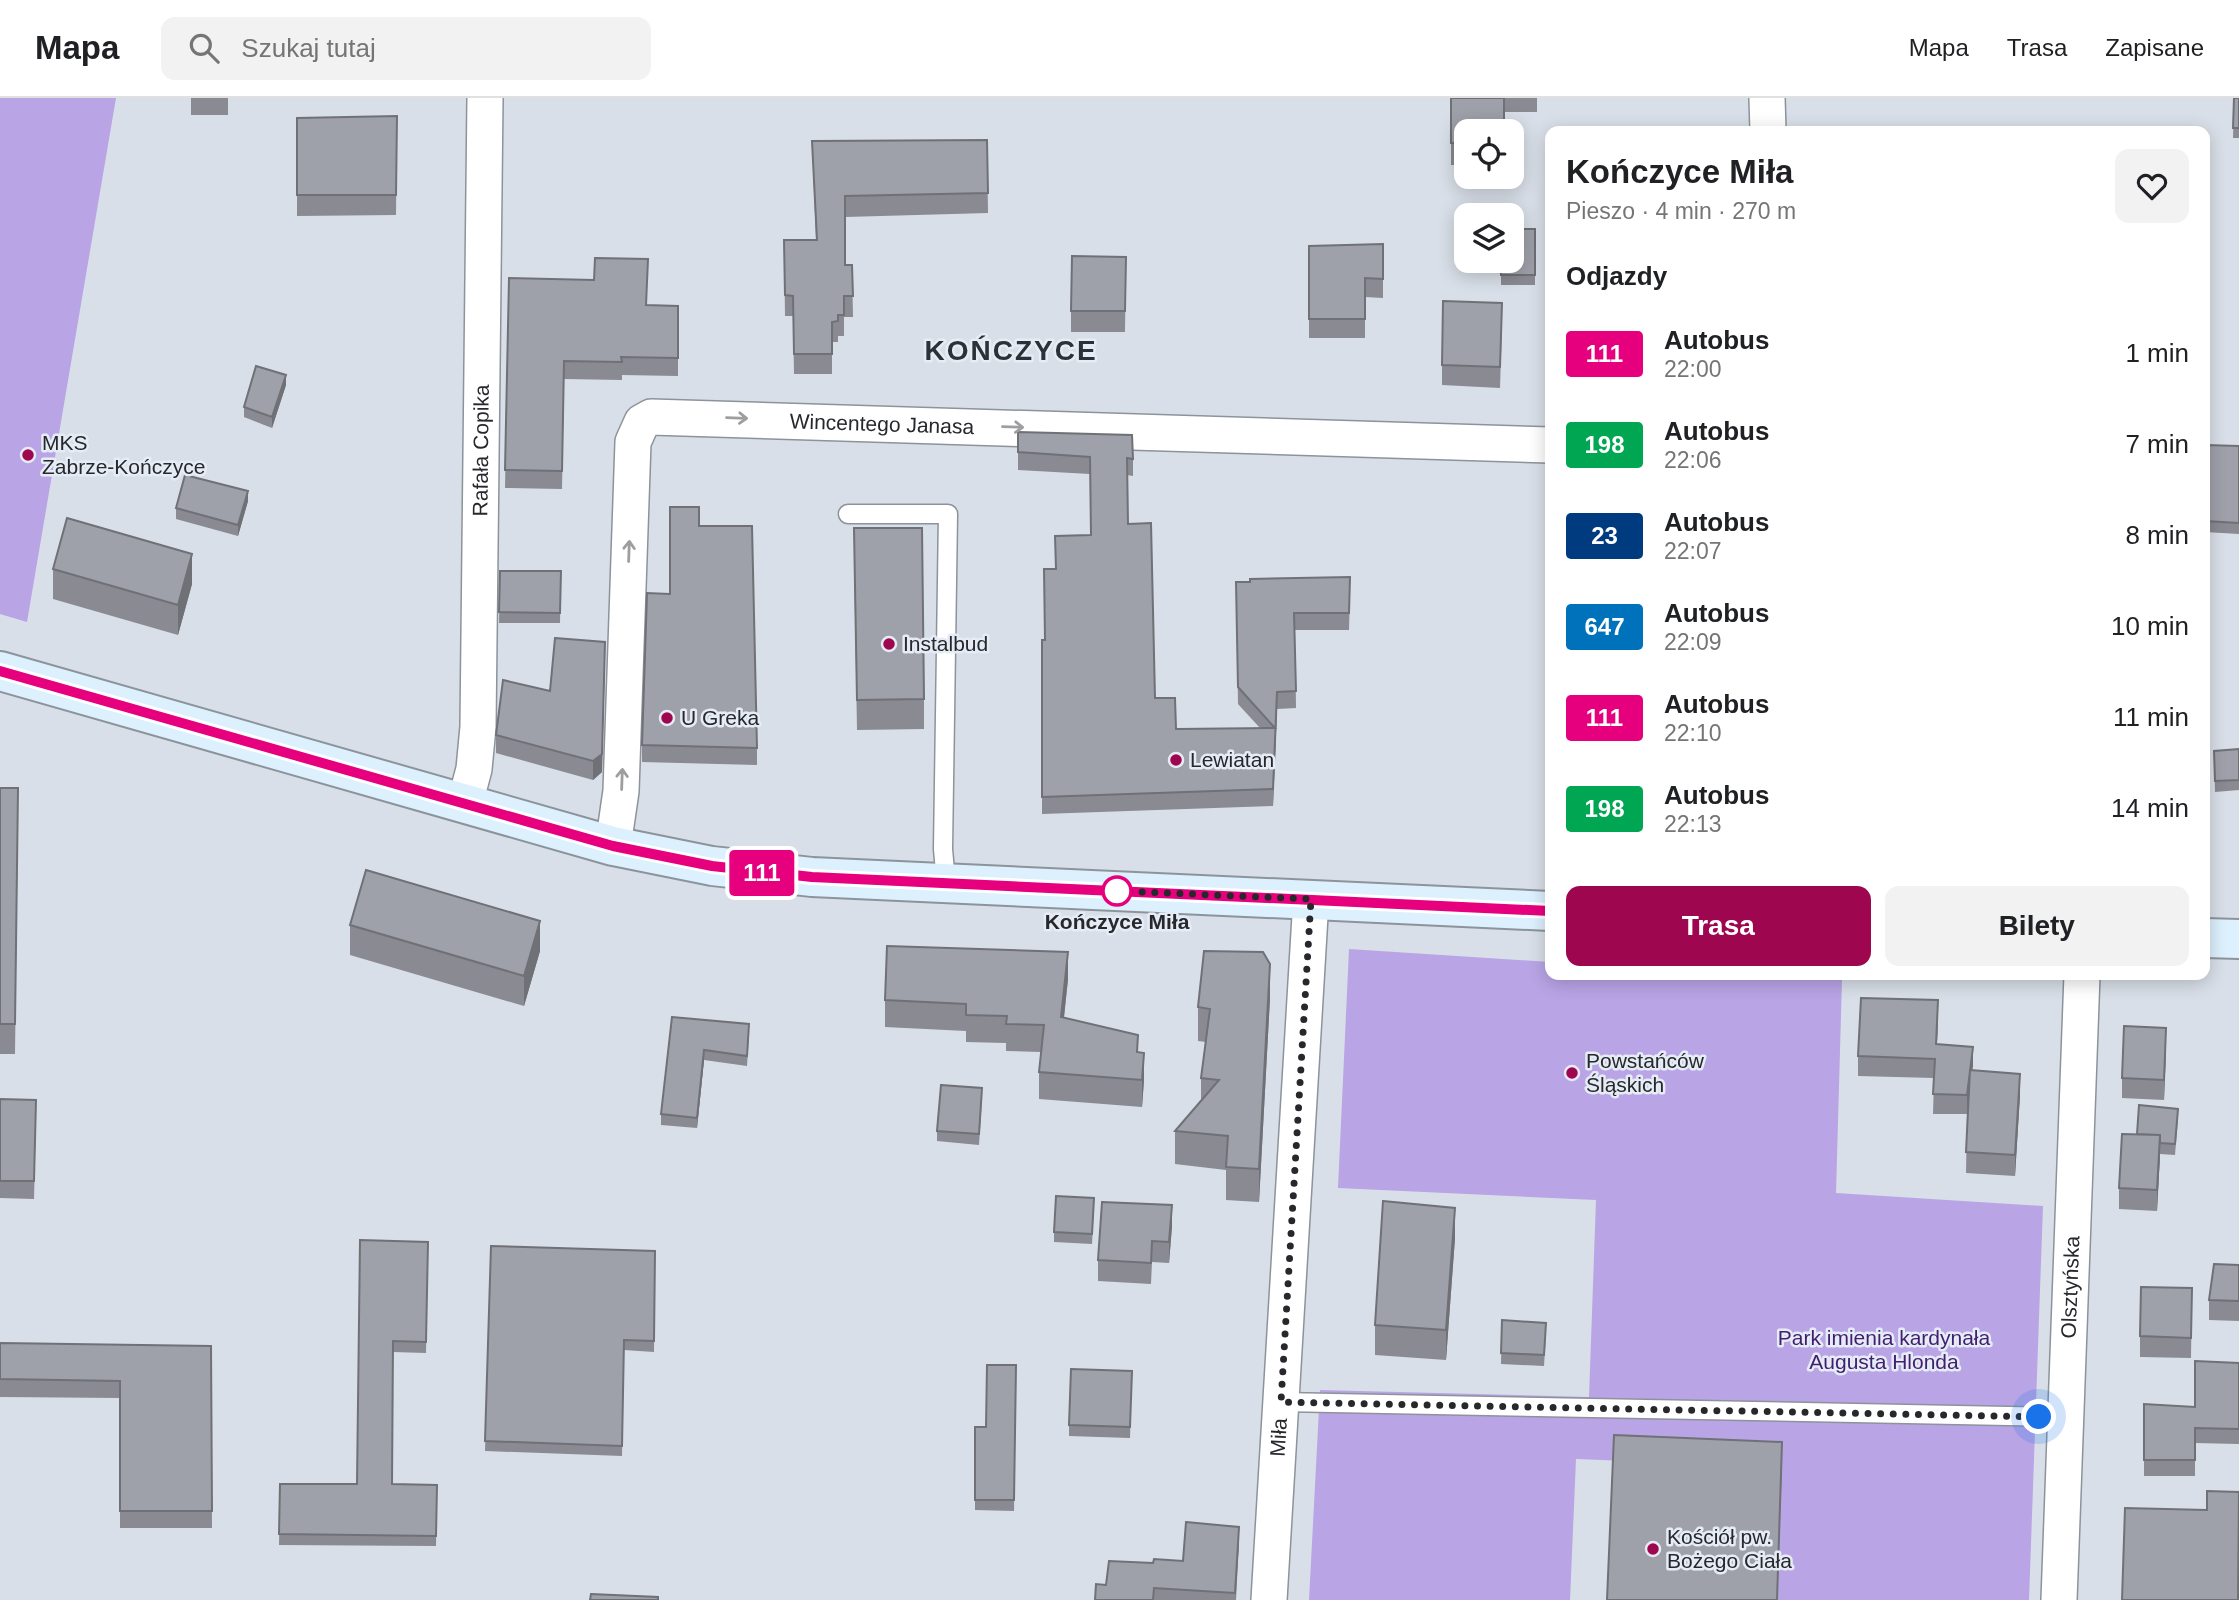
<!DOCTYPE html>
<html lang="pl">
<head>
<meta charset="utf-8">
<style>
  :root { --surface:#fff; --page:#f2f2f2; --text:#202124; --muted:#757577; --line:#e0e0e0; --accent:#9e0750 }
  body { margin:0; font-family:Helvetica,sans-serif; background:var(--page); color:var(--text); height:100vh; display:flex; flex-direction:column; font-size:26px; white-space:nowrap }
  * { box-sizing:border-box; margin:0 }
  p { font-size:23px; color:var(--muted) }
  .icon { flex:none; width:38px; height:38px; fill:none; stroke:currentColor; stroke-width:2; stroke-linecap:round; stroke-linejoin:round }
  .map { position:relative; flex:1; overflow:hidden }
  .details { position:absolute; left:1545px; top:28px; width:665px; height:854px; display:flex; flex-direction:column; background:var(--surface); border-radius:14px; box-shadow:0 4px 18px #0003 }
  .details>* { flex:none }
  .badge { padding:0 14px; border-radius:5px; font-size:24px; line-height:46px }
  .controls { position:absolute; left:1454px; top:21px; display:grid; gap:14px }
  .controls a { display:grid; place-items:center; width:70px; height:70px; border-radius:14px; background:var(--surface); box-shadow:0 4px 18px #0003; font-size:35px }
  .you { position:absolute; width:35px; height:35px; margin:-18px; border:5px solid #fff; border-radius:50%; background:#1a73e8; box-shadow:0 0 0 10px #1a73e833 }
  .map>.badge { position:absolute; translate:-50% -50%; box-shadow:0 0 0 4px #fff }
  h2 { padding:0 21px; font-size:26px; line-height:63px }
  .round { display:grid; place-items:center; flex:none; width:74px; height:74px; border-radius:14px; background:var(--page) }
  .summary { display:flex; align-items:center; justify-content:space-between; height:119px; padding:0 21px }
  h1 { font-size:33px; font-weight:700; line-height:52px }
  .cta { display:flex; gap:14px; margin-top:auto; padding:14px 21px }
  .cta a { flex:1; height:80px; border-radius:14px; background:var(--accent); color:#fff; font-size:28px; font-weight:700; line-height:80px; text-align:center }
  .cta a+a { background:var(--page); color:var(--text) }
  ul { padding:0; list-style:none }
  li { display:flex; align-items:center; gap:21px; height:91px; padding:0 21px }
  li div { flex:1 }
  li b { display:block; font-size:26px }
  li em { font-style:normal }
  li .badge { min-width:77px; font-weight:700; text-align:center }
  header { display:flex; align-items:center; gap:42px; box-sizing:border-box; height:98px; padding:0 35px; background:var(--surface); border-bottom:2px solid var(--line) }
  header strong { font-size:33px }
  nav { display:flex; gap:38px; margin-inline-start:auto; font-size:24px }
  .search { width:490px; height:63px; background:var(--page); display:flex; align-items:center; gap:18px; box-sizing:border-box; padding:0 24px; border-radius:14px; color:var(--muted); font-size:26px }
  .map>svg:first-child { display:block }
</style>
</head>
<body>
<header>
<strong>Mapa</strong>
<div class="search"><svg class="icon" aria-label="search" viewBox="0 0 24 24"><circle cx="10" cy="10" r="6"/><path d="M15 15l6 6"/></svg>Szukaj tutaj</div>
<nav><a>Mapa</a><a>Trasa</a><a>Zapisane</a></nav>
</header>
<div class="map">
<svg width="2239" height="1502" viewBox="0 0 2239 1502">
  <rect width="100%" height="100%" fill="#d9dfe8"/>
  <path fill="#b9a4e6" d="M0,0h116l-89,524 -27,-8z
    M1349,851l201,13v13h207l85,5 -6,213 207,13 -14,394h-252l5,-133 -206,-8 -6,141h-261l11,-210 269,7 7,-197 -258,-12z"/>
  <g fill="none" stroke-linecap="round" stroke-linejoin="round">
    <g stroke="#8d939b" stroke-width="21">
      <path id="service" d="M848,416h100l-5,335 3,34
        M1281,1304l785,15"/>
    </g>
    <g stroke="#8d939b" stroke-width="38">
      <g id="minor">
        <path d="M1767,0l1,33"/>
        <path id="s1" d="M465,705l9,-34 4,-42 7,-629"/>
        <path id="s2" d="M613,748l8,-55 12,-349 9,-20 9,-5 899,28"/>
        <path id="s3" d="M1269,1502l42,-701"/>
        <path id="s4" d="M2059,1502l23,-625"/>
      </g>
    </g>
    <g stroke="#8d939b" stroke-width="42">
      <path id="secondary" d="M0,573l613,175 99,20 100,11 738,34
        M2205,840l34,1"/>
    </g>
    <use href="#service" stroke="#fff" stroke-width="18"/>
    <use href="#minor" stroke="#fff" stroke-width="35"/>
    <use href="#secondary" stroke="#dcf0fd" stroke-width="38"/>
  </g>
  <path fill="#898a92" d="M191,0h37v17h-37z
    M1451,0h86v14h-33l-38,19v34h-15z
    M2234,0h5v40h-6z
    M397,18l-1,99 -99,1v-98z
    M987,42l1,73 -143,4v48h7l1,52h-9v19h-6v6h-6v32h-38l-1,-58h-8l-1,-76h32l-4,-99z
    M1535,131v56h-34v-24z
    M1383,146v54l-18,-1v41h-56v-92z
    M1126,159l-1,75h-54v-21z
    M509,180l138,27 31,1v70l-56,-1v5l-58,-1 -2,110 -57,-1z
    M1502,225l-2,65 -58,-3v-20z
    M286,287l-14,43 -28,-11v-10z
    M2205,347l34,1v88l-34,-2z
    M1018,354l115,7v17l-6,-1 1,49 27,174 21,31 84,-1 -22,-24 -2,-122 114,12 -1,36h-54l1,78 -19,1 -4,97 -231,8v-174h3l10,-71v-33l36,-1 -1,-61 -72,-4z
    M248,403l-10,35 -62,-17v-11z
    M699,428l58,222v17l-115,-3v-17l28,-151z
    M854,461l70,140v30l-67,1z
    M53,471l139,15 -14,51 -125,-36z
    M500,473h61l-1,52h-61z
    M605,563l-3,111 -9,8 -97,-27v-18l54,-44z
    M2239,651v41l-24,2 -1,-41z
    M0,690l18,30 -3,236h-15z
    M350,827l190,26 -16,55 -174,-51z
    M1068,881l-4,39 74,34 6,28 -2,27 -103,-8v-27l2,-20 -35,-1v-8l-40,-1v-11l-81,-4v-27z
    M1270,900l-11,204 -33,-2v-30l-51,-6v-33l26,-30v-23l5,-36 -8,-1v-34z
    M672,919l77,18 -2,31 -43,-6 -7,68 -36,-3v-11z
    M1938,921l-1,25 35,26 48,25 -5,81 -49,-3 1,-59h-34l1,-36 -76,-2v-20z
    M2166,951l-2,51 -42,-2v-20z
    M0,1001l36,18 -2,82 -34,-1z
    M982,1001l-3,46 -42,-4v-10z
    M2178,1021l-3,36 -15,-1 -3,57 -38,-2v-21l18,-54z
    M1094,1110l-2,36 -38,-2v-10z
    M1172,1128l-3,37 -17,-1 -1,22 -53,-3v-21z
    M1455,1140l-9,122 -71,-5v-30z
    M360,1142l68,2 -2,111 -33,-1 -1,132 45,1 -1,61 -157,-1 1,-61h77z
    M491,1148l164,5 -1,101 -30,-2 -2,106 -137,-5z
    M2239,1167v56l-30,-1v-20z
    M2192,1190l-1,70 -51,-1v-21z
    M1502,1222l44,13 -2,33 -43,-2z
    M0,1245l211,3 1,182h-92v-130l-120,-1z
    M2239,1265v81l-44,-1v33h-51v-72l51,3z
    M1016,1267l-2,146 -39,-1v-83h11z
    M1132,1273l-2,67 -61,-2v-11z
    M1239,1444l-3,58h-141l11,-15z"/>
  <path fill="#6f7177" d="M286,277v10l-14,43v-11z
    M248,393v10l-10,35v-11z
    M192,456v30l-14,51v-30z
    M605,544l-3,130 -9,8v-19z
    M1277,594v17l-4,97v-17z
    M540,823v30l-16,55v-30z
    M1068,854v27l-7,65v-27z
    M1270,866v34l-11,204v-33z
    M1938,902v19l-2,44v-19z
    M2166,930v21l-2,51v-20z
    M1973,949v19l-6,48v-19z
    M704,952v10l-7,68v-10z
    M1144,955v27l-2,27v-27z
    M2020,976v21l-5,81v-21z
    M2160,1037v21l-3,55v-21z
    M1172,1107v21l-3,37v-21z
    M1455,1110v30l-9,122v-30z
    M1782,1344v26l-5,132z
    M1239,1429v15l-4,58v-7z"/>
  <path fill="#9fa1aa" stroke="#6f7177" stroke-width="2" d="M1451,0h53v33h-38v12h-15z
    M2234,0h5v30h-6z
    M397,18l-1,79h-99v-77z
    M987,42l1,53 -143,3v69h7l1,31h-9v19h-6v6l-6,1v32h-38l-1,-58 -8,-1 -1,-55h33l-5,-99z
    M1512,131h23v46h-34v-14h11z
    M1383,146v35l-18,-1v41h-56v-73z
    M1072,158l54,1 -1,54h-54z
    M595,160l53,1 -2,46 32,1v52l-57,-1 1,5 -58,-1 -2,110 -57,-1 4,-192 85,2z
    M1443,203l59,2 -2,64 -58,-2z
    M256,268l30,9 -14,42 -28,-10z
    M1018,334l114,3 1,24 -6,-1 1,66 23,-1 4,175h20l1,31 99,-1 -37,-41 -2,-105h14v-3l100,-2 -1,36h-55l2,78 -19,1 -4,97 -231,8v-157h3l-1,-71h12l-1,-33 36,-1 -1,-78 -72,-5z
    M2205,347l34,1v77l-34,-2z
    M185,377l63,16 -10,34 -62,-17z
    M670,409h29v19h53l5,222 -115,-3 5,-152 23,1z
    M67,420l125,36 -14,51 -125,-36z
    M854,430h68l2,171 -67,1z
    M500,473h61l-1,42 -61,-1z
    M555,540l50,4 -3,112 -9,7 -97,-26 7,-55 47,11z
    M2239,651v31l-24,1 -1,-30z
    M0,690h18l-3,236h-15z
    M366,772l174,51 -16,55 -174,-51z
    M887,848l181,6 -7,65 77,18 -1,17 7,1 -2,27 -103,-8 5,-47 -38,-1 1,-8 -41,-1v-11l-81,-4z
    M1204,853l59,1 7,12 -11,205 -33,-2 2,-31 -53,-5 44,-51 -18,-2 9,-69 -12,-2z
    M1861,900l77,2 -2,44 37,3 -6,48 -34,-1 2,-35 -77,-3z
    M672,919l77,7 -2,32 -43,-6 -7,68 -36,-4z
    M2124,928l42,2 -2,52 -42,-2z
    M1970,972l50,4 -5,81 -49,-3z
    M941,987l41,3 -3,46 -42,-3z
    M0,1001l36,1 -2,81h-34z
    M2139,1007l39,4 -3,35 -15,-1v-8l-23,-1z
    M2122,1036l38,1 -3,55 -38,-2z
    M1056,1098l38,2 -2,36 -38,-2z
    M1383,1103l72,7 -9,122 -71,-5z
    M1102,1104l70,3 -3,37 -17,-1 -1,22 -53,-3z
    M360,1142l68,2 -2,100 -33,-1 -1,143 45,1 -1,51 -157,-2 1,-50h77z
    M491,1148l164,5 -1,90 -30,-1 -2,106 -137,-5z
    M2214,1166l25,1v36l-30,-1z
    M2141,1189l51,1 -1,50 -51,-2z
    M1502,1222l44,3 -2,32 -43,-2z
    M0,1245l211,3 1,165h-92v-130l-120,-2z
    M2195,1263l44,2v66l-44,-1v32h-51v-56l51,3z
    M987,1267h29l-2,135h-39v-73h11z
    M1071,1271l61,2 -2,56 -61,-2z
    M1614,1337l168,7 -5,158h-170z
    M2207,1393l32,1 -1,108h-116l3,-92 82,2z
    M1186,1424l53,5 -4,66 -81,-5 -1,12h-58l1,-16 10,1 3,-24 44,2 1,-4 29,2z
    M591,1496l67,3v3h-68z"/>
  <defs><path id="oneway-shaft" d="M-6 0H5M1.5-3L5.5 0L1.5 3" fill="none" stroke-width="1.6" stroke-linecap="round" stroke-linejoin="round" transform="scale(1.75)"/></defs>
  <g stroke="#9d9ea0">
    <use href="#oneway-shaft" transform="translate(737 320) rotate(2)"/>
    <use href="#oneway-shaft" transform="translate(1013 329) rotate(2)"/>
    <use href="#oneway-shaft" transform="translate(629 453) rotate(-88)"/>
    <use href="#oneway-shaft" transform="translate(622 681) rotate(-88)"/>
  </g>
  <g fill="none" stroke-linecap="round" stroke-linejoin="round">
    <g stroke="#fff" stroke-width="16">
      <path id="line" d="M0,573l613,175 99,20 100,11 738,34"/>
    </g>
    <use href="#line" stroke="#e6007e" stroke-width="10"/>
    <path stroke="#26282c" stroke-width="7" stroke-dasharray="0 12.6" d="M1117,793l194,8 -30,503 758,15"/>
  </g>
  <g fill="#9e0750" stroke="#e6ecf5" stroke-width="2.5">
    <circle cx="28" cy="357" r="7"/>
    <circle cx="889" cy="546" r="7"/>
    <circle cx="667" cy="620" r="7"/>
    <circle cx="1176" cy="662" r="7"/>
    <circle cx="1572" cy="975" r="7"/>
    <circle cx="1653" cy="1451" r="7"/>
  </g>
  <circle fill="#fff" stroke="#e6007e" stroke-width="3.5" cx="1117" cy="793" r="14"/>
  <g text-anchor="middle" stroke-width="5" stroke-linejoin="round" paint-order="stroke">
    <g font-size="21" fill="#26282c" stroke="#e6ecf5">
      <text dy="7" stroke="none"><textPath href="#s2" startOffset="668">Wincentego Janasa</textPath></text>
      <text dy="7" stroke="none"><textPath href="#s1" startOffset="354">Rafała Copika</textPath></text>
      <text dy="7" stroke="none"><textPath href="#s4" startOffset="313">Olsztyńska</textPath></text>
      <text dy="7" stroke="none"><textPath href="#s3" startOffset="163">Miła</textPath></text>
    </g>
    <g font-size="21" fill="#26282c" stroke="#e6ecf5" text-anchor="start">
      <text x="42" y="352">MKS<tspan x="42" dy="24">Zabrze-Kończyce</tspan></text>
      <text x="903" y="553">Instalbud</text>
      <text x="681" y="627">U Greka</text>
      <text x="1190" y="669">Lewiatan</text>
      <text x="1586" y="970">Powstańców<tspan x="1586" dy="24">Śląskich</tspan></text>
      <text x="1667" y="1446">Kościół pw.<tspan x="1667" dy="24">Bożego Ciała</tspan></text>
    </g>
    <g font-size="21" font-weight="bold" fill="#26282c" stroke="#e6ecf5">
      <text x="1117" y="831">Kończyce Miła</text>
    </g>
    <g font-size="21" fill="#411e6f" stroke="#e6ecf5">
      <text x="1884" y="1247">Park imienia kardynała<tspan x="1884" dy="24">Augusta Hlonda</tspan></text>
    </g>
    <g font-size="28" font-weight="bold" letter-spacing="2" fill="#2c3138" stroke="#e6ecf5">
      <text x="1011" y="262">KOŃCZYCE</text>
    </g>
  </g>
</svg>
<div class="controls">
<a><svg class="icon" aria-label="locate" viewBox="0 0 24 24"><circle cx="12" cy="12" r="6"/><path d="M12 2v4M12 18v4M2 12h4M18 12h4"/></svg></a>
<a><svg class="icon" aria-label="layers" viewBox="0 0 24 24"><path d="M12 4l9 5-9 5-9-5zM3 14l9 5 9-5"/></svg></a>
</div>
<div class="you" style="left:2039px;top:1319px"></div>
<b class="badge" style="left:762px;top:775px;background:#e6007e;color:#fff">111</b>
<section class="details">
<div class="summary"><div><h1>Kończyce Miła</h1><p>Pieszo · 4 min · 270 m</p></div><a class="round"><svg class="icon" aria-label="heart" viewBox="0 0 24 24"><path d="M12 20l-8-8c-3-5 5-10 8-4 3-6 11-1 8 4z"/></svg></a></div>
<h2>Odjazdy</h2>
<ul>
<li><span class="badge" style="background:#e6007e;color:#fff">111</span><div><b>Autobus</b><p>22:00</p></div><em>1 min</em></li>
<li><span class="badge" style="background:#00a651;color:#fff">198</span><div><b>Autobus</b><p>22:06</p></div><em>7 min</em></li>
<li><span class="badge" style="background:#003b80;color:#fff">23</span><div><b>Autobus</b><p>22:07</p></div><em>8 min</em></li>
<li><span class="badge" style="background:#0072bc;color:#fff">647</span><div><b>Autobus</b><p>22:09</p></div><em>10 min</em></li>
<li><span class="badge" style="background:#e6007e;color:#fff">111</span><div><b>Autobus</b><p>22:10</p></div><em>11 min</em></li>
<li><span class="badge" style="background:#00a651;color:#fff">198</span><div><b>Autobus</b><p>22:13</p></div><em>14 min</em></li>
</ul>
<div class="cta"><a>Trasa</a><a>Bilety</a></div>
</section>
</div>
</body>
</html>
